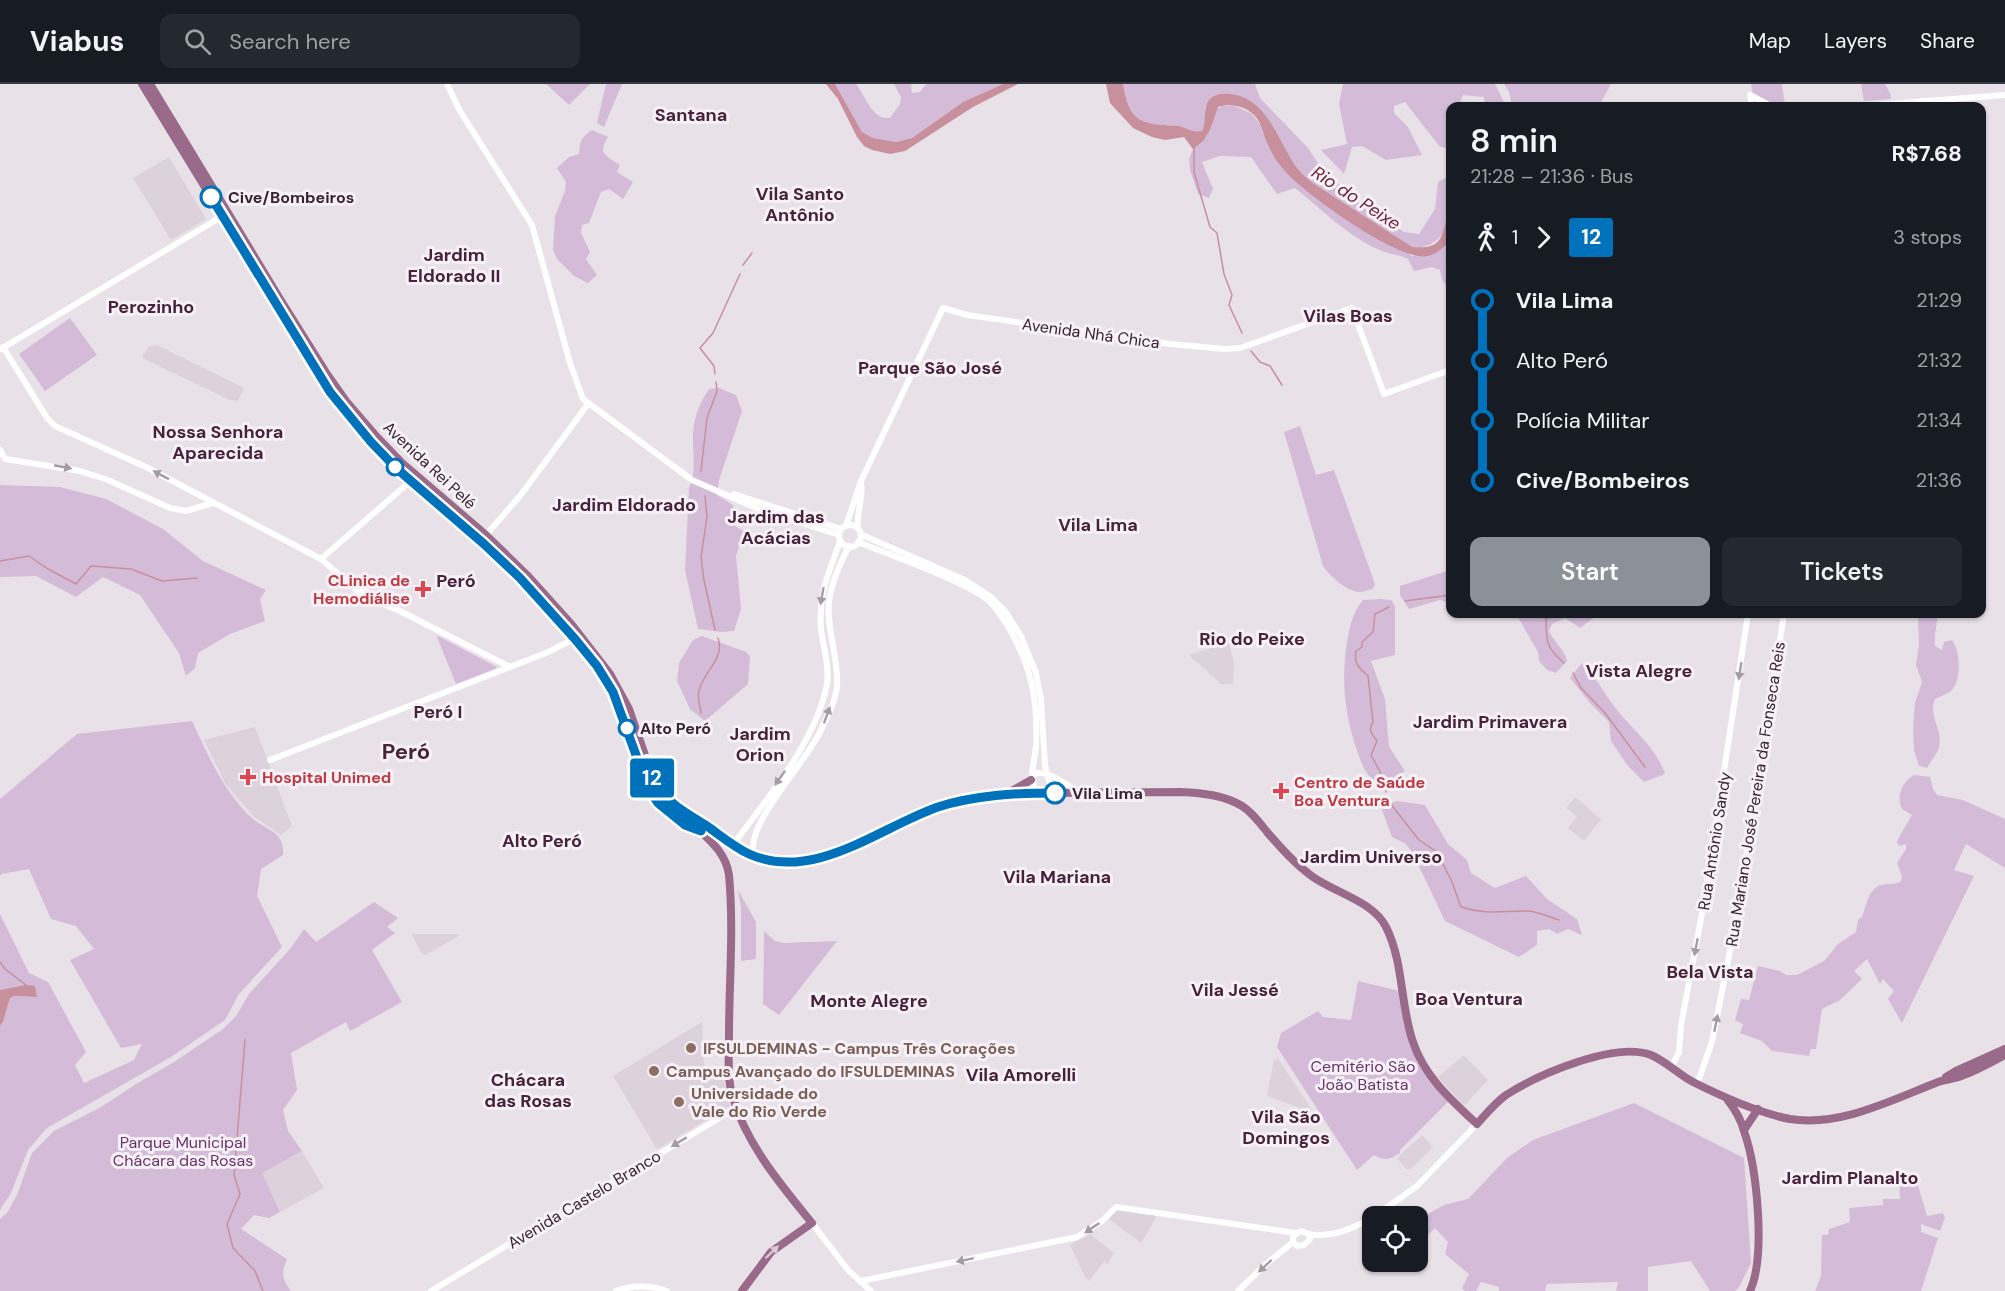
<!DOCTYPE html>
<html lang="en">
<head>
<meta charset="utf-8">
<style>
  :root { --surface:#171b24; --page:#242831; --text:#f1f3f6; --muted:#9ea1a6; --line:#363941; --accent:#8c9099 }
  body { margin:0; font-family:"DM Sans",sans-serif; background:var(--page); color:var(--text); height:100vh; display:flex; flex-direction:column; font-size:22px; white-space:nowrap }
  * { box-sizing:border-box; margin:0 }
  p { font-size:20px; color:var(--muted) }
  .icon { flex:none; width:33px; height:33px; fill:none; stroke:currentColor; stroke-width:2; stroke-linecap:round; stroke-linejoin:round }
  .map { position:relative; flex:1; overflow:hidden }
  .sheet { position:absolute; left:1446px; top:18px; width:540px; height:516px; display:flex; flex-direction:column; background:var(--surface); border-radius:12px; box-shadow:0 2px 4px #0004 }
  .sheet>* { flex:none }
  .badge { padding:0 12px; border-radius:4px; font-size:21px; line-height:39px }
  .buttons { position:absolute; left:1362px; top:1122px; display:grid; gap:12px }
  .buttons a { display:grid; place-items:center; width:66px; height:66px; border-radius:12px; background:var(--surface); box-shadow:0 2px 4px #0004; font-size:30px }
  .map>.badge { position:absolute; translate:-50% -50%; box-shadow:0 0 0 3px #fff }
  .legs { display:flex; align-items:center; gap:9px; height:66px; padding:0 24px; font-size:20px }
  .legs p { margin-inline-start:auto }
  .overview { display:flex; align-items:center; justify-content:space-between; height:102px; padding:0 24px }
  h1 { font-size:33px; font-weight:600; line-height:45px }
  .action { display:flex; gap:12px; margin-top:auto; padding:12px 24px }
  .action a { flex:1; height:69px; border-radius:12px; background:var(--accent); color:#fff; font-size:24px; font-weight:600; line-height:69px; text-align:center }
  .action a+a { background:var(--page); color:var(--text) }
  ul { padding:0 24px; list-style:none }
  li { display:flex; align-items:center; gap:21px; height:60px; font-size:22px }
  li i { display:grid; place-items:center; width:9px; height:100%; margin:0 8px; background:currentColor }
  li i::after { content:''; width:15px; height:15px; margin:-8px; border:4px solid; border-radius:50%; background:var(--surface) }
  li p { margin-inline-start:auto }
  li:first-child i { background:linear-gradient(#0000 50%,currentColor 0) }
  li:last-child i { background:linear-gradient(currentColor 50%,#0000 0) }
  header { display:flex; align-items:center; gap:36px; box-sizing:border-box; height:84px; padding:0 30px; background:var(--surface); border-bottom:2px solid var(--line) }
  header strong { font-size:28px }
  nav { display:flex; gap:33px; margin-inline-start:auto; font-size:21px }
  .search { width:420px; height:54px; background:var(--page); display:flex; align-items:center; gap:15px; box-sizing:border-box; padding:0 21px; border-radius:12px; color:var(--muted); font-size:22px }
  .map>svg:first-child { display:block }
</style>
</head>
<body>
<header>
<strong>Viabus</strong>
<div class="search"><svg class="icon" aria-label="search" viewBox="0 0 24 24"><circle cx="10" cy="10" r="6"/><path d="M15 15l6 6"/></svg>Search here</div>
<nav><a>Map</a><a>Layers</a><a>Share</a></nav>
</header>
<div class="map">
<svg width="2005" height="1207" viewBox="0 0 2005 1207">
  <rect width="100%" height="100%" fill="#e9e1e8"/>
  <path fill="#ddd2dc" d="M169,73l37,62 -35,21 -38,-62z
    M157,261l87,43 -6,13 -8,-1 -86,-41 -2,-3 8,-10z
    M1229,559l5,20 -1,21h-12l-32,-29z
    M255,643l37,99 -11,9 -27,-18 -29,-34 -21,-43z
    M1575,713l26,22 -17,22 -16,-13 9,-11 -11,-9z
    M413,850h45l1,2 -34,19 -3,-1 -10,-19z
    M702,938l2,42 7,15 12,-1 7,28 -73,43 -44,-73z
    M1464,971l24,25 -24,26 -26,-29z
    M1274,975l5,1 33,50 -1,2 -44,-16z
    M1422,1051l11,12 -22,22h-5l-9,-11z
    M302,1067l22,37 -44,24 -19,-39z
    M1117,1126l38,5 1,3 -15,25 -32,-24z
    M1090,1150l24,19 -6,11 -4,-2 -15,19 -4,-4 -15,-32z"/>
  <path fill="#d4bcd8" d="M546,0h44l-21,21z
    M606,0h16l-18,43 -7,-4z
    M835,0h21c10,13 16,36 34,34l10,-14 1,-7 -7,-13h17l1,9 8,-1 6,-8h77l-40,18 -51,36 -16,4 -23,-4 -11,-6z
    M1123,0h132l5,14 48,50 15,23 42,36 39,25 15,2 16,-25 3,-27 9,-5v-16h3c0,32 9,90 -39,86l-95,-62 -14,-10 -50,-73 -47,5v16l-3,9c-9,1 -15,-4 -23,-6 -4,-1 -10,0 -14,-1 -30,-1 -37,-13 -42,-41z
    M1343,0h152l11,22h-21l-1,-9 -21,-2 -4,11h-9v42l-10,-1 -35,-45 -11,4v7l14,14 14,28 -36,5 -24,-14 -10,1 -8,27 -23,-24 26,-6 -8,-40z
    M1504,0h107l-12,22h-87l-3,-14z
    M1751,0h31l3,22h-12l-20,-10z
    M1861,0h24l5,9 1,6 -27,2z
    M1222,22h13l17,8 11,14 10,27 139,101 32,-9 6,-6v48l-8,-9 -2,-10 -8,-3 -18,4 -6,-12c-10,-5 -21,-5 -31,-10 -30,-14 -56,-40 -82,-61l-18,6 -26,-37 -31,-1 -18,6 11,27 -4,9 -11,-4 -8,-24 -1,-11 4,-10 17,-19 6,-20z
    M592,46l16,7 -4,7 -1,8 6,6 11,7 -3,7 16,10 -10,17 -14,-10 -8,3 -12,31 -7,2 -1,8 9,19 -4,7 11,16 -9,8 -14,-7 -17,-17 -4,-9 2,-34 10,-25 1,-9 -9,-14 12,-11 10,-3c1,-12 2,-17 13,-24z
    M70,234l27,37 -52,36 -26,-37z
    M719,304l17,7 6,16 -23,69 -2,15 16,10 2,21 9,5 -8,25 5,53 -7,22 -12,1 -24,-3 -13,-59 4,-82c8,-17 3,-37 4,-55 1,-16 7,-31 16,-44z
    M1300,342l16,49 18,-5 41,114 -2,5c-4,1 -10,3 -14,3 -13,-1 -29,-16 -36,-26l-39,-134z
    M0,401l60,2 46,12 57,30 40,32 63,29 -6,9 5,22 -35,13 -32,19 -3,15 -9,8 -7,-23 -39,-58 -37,-18 -27,20 -40,-21 -36,1z
    M1450,486v30l-4,2 -6,-2 -31,9 -9,-14v-9z
    M1380,515l11,1 4,6v49l-24,6 14,38 4,48 16,24 -24,20c-6,-8 -15,-17 -19,-27 -16,-39 -22,-80 -15,-122 3,-16 5,-29 16,-42z
    M1502,530h97l-19,14 -15,-10 -13,6 -3,7c5,11 16,19 18,30l-11,12 -9,-3 -8,-9 -1,-9 -19,-33z
    M1918,530h20c-1,10 -4,21 -3,32l7,4 2,-8 8,-2c8,10 10,39 0,50 -4,4 -12,6 -17,9 -7,19 8,29 4,48 -1,6 -9,15 -12,21l-8,-2 -5,-16 -1,-23 2,-24 7,-21 -6,-17 3,-20z
    M438,552l57,30 2,2 -41,16 -19,-47z
    M702,552l44,16 4,4 -2,28 -43,37 -15,-12 -13,-28 2,-18 14,-23z
    M1582,579c15,14 23,33 36,48 16,20 39,38 47,63l-21,8 -16,-16 -17,-25 -2,-19 -19,-19 -20,-25z
    M192,637c16,34 32,72 61,98 15,12 32,13 30,36l-22,14 -4,27 25,51 -43,47 -14,26 -54,37 -124,71 -19,22 -17,43 -11,17v-184l3,-4 7,-24 5,-2 21,1 -1,-11 -35,4v-76l29,59 19,9 38,70 -11,13 9,18 50,-23 8,-16 -21,4 -51,-88 24,-11 -18,-23 -25,-7 -22,-50 -27,5 -2,2v-77l77,-65z
    M1914,691l16,2 3,12 4,6 26,5 42,19v49l-39,-24 -12,26 20,6 -72,147 -14,-24 6,-8 -11,-12 -3,5 -13,-25 -13,12 8,8 -22,21 -18,9 -6,40h-5l-2,7 -37,-5 -10,-10 -22,-8 3,-9 -8,-4 6,-21 8,1 9,-34 22,5 6,4h11l27,-14 14,-17 18,-12 2,-12 4,-3c4,-11 7,-30 20,-32 7,-2 13,0 19,-4l1,-4 -5,-14 9,-14v-5l-6,2 -3,-3 1,-4 14,-24 -10,-6c-6,-12 0,-28 12,-34z
    M1397,717l28,4 23,39 19,16 4,13 24,15 31,-12 21,23 30,20 5,16 -14,-6 -11,5 -8,-5 -12,2v14l-18,12 -74,-36 -32,-67 -7,-10 -14,-7 -11,-30z
    M738,806l18,32v37l-15,2v-54z
    M374,818l24,16 -11,9 8,6 -23,17 30,52 -52,29 -4,-9 -55,31 6,37 -14,20 5,21 14,20 -40,22 18,39 -11,6 -15,-3 -13,14 46,30c-6,14 -5,20 4,32h-291v-72l7,-6 10,-18 15,-42 22,-22 47,-24 35,-23 38,-22 49,-33 13,-13 13,-22 41,-45 14,-20 12,13z
    M764,847l11,10 9,2 53,-2 -58,74 -16,-11z
    M1358,897l41,10 11,53 8,21 31,36 -49,49v3c-11,7 -15,8 -26,2l-17,15 -80,-123 4,-14 37,-22 5,6 28,3z
    M1634,1019l110,55 7,105 -12,24 -4,4h-25l-19,-30 -43,6v24h-32l2,-9 -71,2 -2,7h-46v-4l-18,-5 -5,9h-11l-3,-3 7,-14 -24,-20 3,-12 -13,-14 -10,10 -7,-1v-14l6,-7 20,-11 24,-6 39,-41 26,-18z
    M1915,1091l12,41 16,-3 2,5 -5,13 -19,-7v8l17,6 -17,53h-106l6,-15 1,-41h6l1,-6 21,-7 -1,-14 34,-3v-6h17l-1,-22z"/>
  <path fill="#c88f9d" d="M826,0h9l27,48 11,6 23,4 16,-4 51,-36 40,-18h15l-45,23 -68,44 -15,3 -18,-4 -8,-4 -7,-9 -19,-38z
    M1106,0h17c5,28 11,40 42,41 4,1 10,0 14,1 8,2 14,7 23,5 6,-11 -1,-25 10,-34 5,-3 12,-4 18,-3 36,4 46,42 63,68 6,10 13,16 23,23l96,62c34,3 28,-13 38,-36v30c-5,6 -14,13 -22,15 -28,7 -126,-64 -144,-86 -6,-7 -11,-14 -15,-23 -6,-11 -6,-24 -16,-33 -9,-8 -23,-11 -35,-7l-8,23 -7,11 -10,8 -9,-12 -19,3 -13,-3 -19,-9 -23,-25z
    M26,901l9,1 2,11 -22,-1 -5,2 -7,24 -3,4v-36z"/>
  <g fill="none" stroke-linecap="round" stroke-linejoin="round">
    <path stroke="#c88f9d" stroke-width="1.5" d="M1194,62v26l16,55 7,6 7,41 8,21 -3,10 13,28
      M743,181l9,-12
      M1251,267l9,11 10,4 12,19
      M715,290l-1,-8 -14,-18 13,-15 27,-59
      M701,387l6,-53 10,-27 -1,-9
      M705,412l2,21 -6,40 3,23 11,50
      M0,477l29,-5 19,13 28,15 15,-18 40,3 31,12 35,-3
      M1405,517l45,-6
      M1535,530l10,4
      M1546,534c0,23 0,30 18,45
      M1547,534l18,-4
      M1573,589l8,15 24,25 40,54
      M701,629c-1,-7 -4,-17 -2,-23 5,-19 26,-31 19,-52
      M1386,708l-2,-13 -13,-24 6,-14c-6,-8 -9,-11 -4,-19l-5,-46c-10,-9 -14,-12 -12,-25l6,-4v-5l11,-10 2,-18 14,-7
      M1390,719l29,37 18,12 15,30 9,25c24,8 41,4 66,4 10,0 22,6 32,9
      M0,878l5,7 21,16
      M245,956l-11,135 6,19 -13,30 6,24 22,23 8,20"/>
    <path stroke="#fff" stroke-width="6" d="M447,0l13,27 72,114 38,138 13,36 109,81 64,28 83,27
      M1750,11l21,11
      M1750,11l2,11
      M1861,22l144,-11
      M3,263l44,71 8,8 91,41 175,92 40,35 36,16
      M1,265l225,-135
      M0,366l5,9 75,12 28,9 62,28 16,3 27,-8
      M734,410l107,35
      M839 452a11 11 0 1 1 22 0a11 11 0 1 1-22 0Z
      M846,442l15,-45 82,-173 24,7 203,29 55,5 15,-1 112,-40 32,86 66,-24
      M858,444c-2,-16 6,-31 3,-46
      M860,450l105,46 26,17 14,14 16,25 15,37 5,26 4,66 5,20 -3,8
      M486,451l34,-39 68,-92
      M858,458c30,12 60,23 90,36 13,6 29,13 40,22 9,8 16,20 22,30 22,38 28,72 26,115 -1,16 -9,36 2,48
      M321,475l92,-80
      M357,505l7,1 16,10
      M394,524l116,59
      M270,676l276,-107 30,-15
      M1033,690c16,-5 33,11 46,18
      M733,761c34,-47 83,-103 94,-161 3,-17 -4,-38 -6,-55 -3,-35 8,-56 19,-88
      M753,771c-6,-35 54,-92 69,-127 5,-10 15,-32 15,-43 2,-25 -11,-57 -8,-83 2,-19 11,-38 20,-56
      M1672,982l7,-14 2,-27 22,-117 45,-294
      M1699,995l13,-37 25,-127 47,-301
      M1375,1132l42,-30 60,-62
      M812,1139l36,47 23,21
      M1301,1147l8,3 1,5 -6,6 -7,1 -4,-4v-6z
      M1309,1150c24,4 42,-5 63,-16
      M861,1197l216,-44 25,-16 14,-14 180,26
      M431,1207l305,-183
      M616,1207c15,-6 36,-6 51,0
      M1238,1207l27,-26 28,-23"/>
    <path stroke="#9a6a8a" stroke-width="8" d="M142,0l188,308 41,51 25,25 88,76 36,34 55,61 22,27 16,26 35,96 10,15 27,22 16,6
      M150,0l130,215 47,75 19,27 31,36 25,26 84,72 41,40 45,50 38,49 19,35 18,52 15,30 8,9 63,45 27,12 37,5 27,-5 98,-44 50,-14 71,-6 138,-1c21,1 43,3 61,14 10,6 18,17 25,26 14,16 28,32 46,45 23,16 61,25 73,50 18,36 14,78 27,115 11,34 38,58 64,82 9,-10 18,-21 29,-29 31,-20 109,-54 145,-40 16,7 27,19 42,27 28,14 66,31 97,37 50,8 102,-19 148,-37 8,-3 18,-3 26,-7 14,-5 28,-13 41,-20
      M1008,709l23,-13
      M697,744c15,14 29,26 32,47 5,54 0,107 0,161 0,19 -2,41 3,59 14,49 49,90 80,128l-41,29 -29,39
      M1946,993l10,-6 49,-22
      M1727,1015c7,9 14,20 17,32 13,37 22,125 6,160
      M1744,1046l14,-21"/>
  </g>
  <defs><path id="oneway-solid" d="M-6-.8H1V-3.2L6.5 0L1 3.2V.8H-6Z" transform="scale(1.5)"/></defs>
  <g fill="#a59ca2">
    <use href="#oneway-solid" transform="translate(63 383) rotate(11)"/>
    <use href="#oneway-solid" transform="translate(161 391) rotate(-153)"/>
    <use href="#oneway-solid" transform="translate(822 512) rotate(100)"/>
    <use href="#oneway-solid" transform="translate(1740 587) rotate(99)"/>
    <use href="#oneway-solid" transform="translate(827 631) rotate(-70)"/>
    <use href="#oneway-solid" transform="translate(780 694) rotate(125)"/>
    <use href="#oneway-solid" transform="translate(1696 863) rotate(101)"/>
    <use href="#oneway-solid" transform="translate(1716 939) rotate(-79)"/>
    <use href="#oneway-solid" transform="translate(679 1058) rotate(149)"/>
    <use href="#oneway-solid" transform="translate(1092 1144) rotate(146)"/>
    <use href="#oneway-solid" transform="translate(965 1176) rotate(168)"/>
    <use href="#oneway-solid" transform="translate(1265 1182) rotate(137)"/>
  </g>
  <use fill="#dac8d6" href="#oneway-solid" transform="translate(772 1168) rotate(-44)"/>
  <g fill="none" stroke-linecap="round" stroke-linejoin="round">
    <g stroke="#fff" stroke-width="14">
      <path id="line-1" d="M211,113l119,195 41,50 25,26 88,76 36,34 55,61 22,27 16,26 35,96 10,15 27,22 16,6c-9,-7 -18,-13 -27,-20 -16,-12 -22,-31 -27,-50 5,10 8,20 14,29 10,16 31,26 46,36 14,10 27,21 42,28 65,29 131,-27 189,-47 37,-12 78,-14 117,-14"/>
    </g>
    <use href="#line-1" stroke="#0072bc" stroke-width="9"/>
  </g>
  <g fill="#fff" stroke="#0072bc" stroke-width="3">
    <circle cx="211" cy="113" r="10"/>
    <circle cx="395" cy="383" r="8"/>
    <circle cx="627" cy="644" r="8"/>
    <circle cx="1055" cy="709" r="10"/>
  </g>
  <g fill="#e0444e" stroke="#f6f1f6" stroke-width="2">
    <path d="M420 496h6v6h6v6h-6v6h-6v-6h-6v-6h6z"/>
    <path d="M245 684h6v6h6v6h-6v6h-6v-6h-6v-6h6z"/>
    <path d="M1278 698h6v6h6v6h-6v6h-6v-6h-6v-6h6z"/>
  </g>
  <g fill="#8d6e63" stroke="#f6f1f6" stroke-width="2">
    <circle cx="691" cy="964" r="6"/>
    <circle cx="654" cy="987" r="6"/>
    <circle cx="679" cy="1018" r="6"/>
  </g>
  <g text-anchor="middle" stroke-width="6" stroke-linejoin="round" paint-order="stroke">
    <g font-size="16" font-weight="bold" fill="#382331" stroke="#f6f1f6" text-anchor="start">
      <text x="228" y="119">Cive/Bombeiros</text>
      <text x="640" y="650">Alto Peró</text>
      <text x="1072" y="715">Vila Lima</text>
    </g>
    <g font-size="16" fill="#382331" stroke="#f6f1f6">
      <text transform="translate(1091 249) rotate(8)" y="6">Avenida Nhá Chica</text>
      <text transform="translate(430 381) rotate(43)" y="6">Avenida Rei Pelé</text>
      <text transform="translate(1755 710) rotate(-81)" y="6">Rua Mariano José Pereira da Fonseca Reis</text>
      <text transform="translate(1714 757) rotate(-81)" y="6">Rua Antônio Sandy</text>
      <text transform="translate(584 1115) rotate(-31)" y="6">Avenida Castelo Branco</text>
    </g>
    <g font-size="16" font-weight="bold" fill="#be3a42" stroke="#f6f1f6" text-anchor="start">
      <text x="410" y="502" text-anchor="end">CLinica de<tspan x="410" dy="18">Hemodiálise</tspan></text>
      <text x="262" y="699">Hospital Unimed</text>
      <text x="1294" y="704">Centro de Saúde<tspan x="1294" dy="18">Boa Ventura</tspan></text>
    </g>
    <g font-size="16" font-weight="bold" fill="#785e54" stroke="#f6f1f6" text-anchor="start">
      <text x="703" y="970">IFSULDEMINAS - Campus Três Corações</text>
      <text x="666" y="993">Campus Avançado do IFSULDEMINAS</text>
      <text x="691" y="1015">Universidade do<tspan x="691" dy="18">Vale do Rio Verde</tspan></text>
    </g>
    <g font-size="16" fill="#68326a" stroke="#f6f1f6">
      <text x="1363" y="988">Cemitério São<tspan x="1363" dy="18">João Batista</tspan></text>
      <text x="183" y="1064">Parque Municipal<tspan x="183" dy="18">Chácara das Rosas</tspan></text>
    </g>
    <g font-size="18" font-weight="bold" fill="#47223a" stroke="#f6f1f6">
      <text x="691" y="37">Santana</text>
      <text x="800" y="116">Vila Santo<tspan x="800" dy="21">Antônio</tspan></text>
      <text x="454" y="177">Jardim<tspan x="454" dy="21">Eldorado II</tspan></text>
      <text x="151" y="229">Perozinho</text>
      <text x="1348" y="238">Vilas Boas</text>
      <text x="930" y="290">Parque São José</text>
      <text x="218" y="354">Nossa Senhora<tspan x="218" dy="21">Aparecida</tspan></text>
      <text x="624" y="427">Jardim Eldorado</text>
      <text x="776" y="439">Jardim das<tspan x="776" dy="21">Acácias</tspan></text>
      <text x="1098" y="447">Vila Lima</text>
      <text x="456" y="503">Peró</text>
      <text x="1252" y="561">Rio do Peixe</text>
      <text x="1639" y="593">Vista Alegre</text>
      <text x="438" y="634">Peró I</text>
      <text x="1490" y="644">Jardim Primavera</text>
      <text x="760" y="656">Jardim<tspan x="760" dy="21">Orion</tspan></text>
      <text x="542" y="763">Alto Peró</text>
      <text x="1371" y="779">Jardim Universo</text>
      <text x="1057" y="799">Vila Mariana</text>
      <text x="1710" y="894">Bela Vista</text>
      <text x="1235" y="912">Vila Jessé</text>
      <text x="1469" y="921">Boa Ventura</text>
      <text x="869" y="923">Monte Alegre</text>
      <text x="1021" y="997">Vila Amorelli</text>
      <text x="528" y="1002">Chácara<tspan x="528" dy="21">das Rosas</tspan></text>
      <text x="1286" y="1039">Vila São<tspan x="1286" dy="21">Domingos</tspan></text>
      <text x="1850" y="1100">Jardim Planalto</text>
    </g>
    <g font-size="18" font-style="italic" fill="#6c2536" stroke="#f6f1f6">
      <text transform="translate(1356 114) rotate(33)" y="6">Rio do Peixe</text>
    </g>
    <g font-size="22" font-weight="bold" fill="#47223a" stroke="#f6f1f6">
      <text x="406" y="675">Peró</text>
    </g>
  </g>
</svg>
<div class="buttons">
<a><svg class="icon" aria-label="locate" viewBox="0 0 24 24"><circle cx="12" cy="12" r="6"/><path d="M12 2v4M12 18v4M2 12h4M18 12h4"/></svg></a>
</div>
<b class="badge" style="left:652px;top:694px;background:#0072bc;color:#fff">12</b>
<section class="sheet">
<div class="overview"><div><h1>8 min</h1><p>21:28 – 21:36 · Bus</p></div><b>R$7.68</b></div>
<div class="legs"><svg class="icon" aria-label="walk" viewBox="0 0 24 24"><circle cx="13" cy="4" r="2"/><path d="M13 8l-2 6 4 7M11 14l-3 7M7 12l3-4h3l4 4"/></svg>1<svg class="icon" aria-label="forward" viewBox="0 0 24 24"><path d="M9 5l7 7-7 7"/></svg><b class="badge" style="background:#0072bc;color:#fff">12</b><p>3 stops</p></div>
<ul>
<li><i style="color:#0072bc"></i><b>Vila Lima</b><p>21:29</p></li>
<li><i style="color:#0072bc"></i><span>Alto Peró</span><p>21:32</p></li>
<li><i style="color:#0072bc"></i><span>Polícia Militar</span><p>21:34</p></li>
<li><i style="color:#0072bc"></i><b>Cive/Bombeiros</b><p>21:36</p></li>
</ul>
<div class="action"><a>Start</a><a>Tickets</a></div>
</section>
</div>
</body>
</html>
